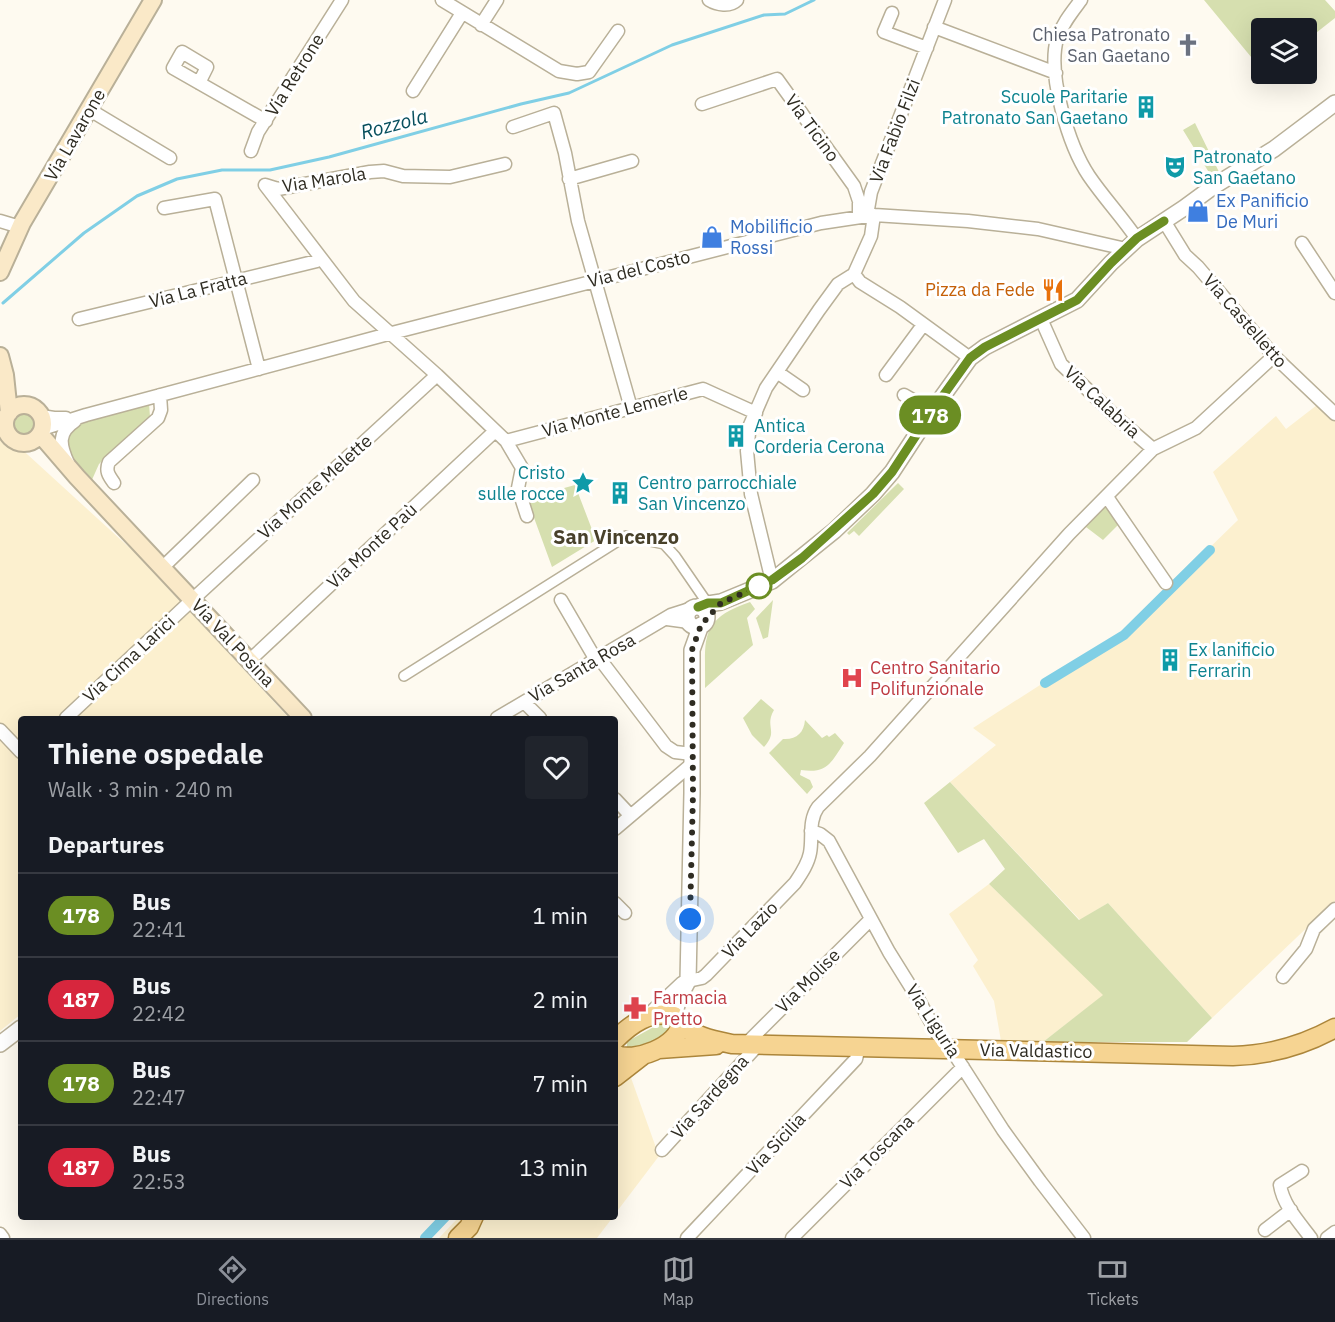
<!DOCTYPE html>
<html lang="en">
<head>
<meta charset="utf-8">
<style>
  :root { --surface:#171b24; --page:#20242c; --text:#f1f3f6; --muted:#9ea1a6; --line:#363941; --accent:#8c9099 }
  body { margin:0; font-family:"IBM Plex Sans",sans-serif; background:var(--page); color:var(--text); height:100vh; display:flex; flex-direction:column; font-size:22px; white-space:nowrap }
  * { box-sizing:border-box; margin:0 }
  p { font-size:20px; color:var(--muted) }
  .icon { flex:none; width:33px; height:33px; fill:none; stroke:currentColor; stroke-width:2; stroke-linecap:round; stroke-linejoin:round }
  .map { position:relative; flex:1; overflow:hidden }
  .side { position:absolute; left:18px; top:716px; width:600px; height:504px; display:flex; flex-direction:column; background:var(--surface); border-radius:6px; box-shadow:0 6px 24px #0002 }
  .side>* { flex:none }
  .badge { padding:0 12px; border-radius:20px; font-size:21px; line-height:39px }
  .buttons { position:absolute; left:1251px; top:18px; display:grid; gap:12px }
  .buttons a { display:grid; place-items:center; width:66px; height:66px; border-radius:6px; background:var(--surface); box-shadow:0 6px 24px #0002; font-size:30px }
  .you { position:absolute; width:30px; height:30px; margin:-15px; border:4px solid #fff; border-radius:50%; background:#1a73e8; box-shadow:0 0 0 9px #1a73e833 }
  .map>.badge { position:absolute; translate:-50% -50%; box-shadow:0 0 0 3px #fff }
  h2 { padding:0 30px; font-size:22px; line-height:54px }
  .round { display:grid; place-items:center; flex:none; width:63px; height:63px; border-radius:6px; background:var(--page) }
  .summary { display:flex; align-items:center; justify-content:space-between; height:102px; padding:0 30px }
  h1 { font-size:28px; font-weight:800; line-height:45px }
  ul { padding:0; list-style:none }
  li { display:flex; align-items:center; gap:18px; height:84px; padding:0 30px; border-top:2px solid var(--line) }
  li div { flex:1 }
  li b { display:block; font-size:22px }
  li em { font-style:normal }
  li .badge { min-width:66px; font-weight:700; text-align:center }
  .tab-bar { display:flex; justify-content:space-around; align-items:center; height:84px; border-top:2px solid var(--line); background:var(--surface); font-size:16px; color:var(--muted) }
  .tab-bar a { display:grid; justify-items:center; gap:3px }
  .tab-bar .active { color:var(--accent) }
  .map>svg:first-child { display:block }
</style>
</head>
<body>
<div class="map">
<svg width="1335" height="1238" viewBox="0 0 1335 1238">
  <rect width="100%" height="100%" fill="#fefaf0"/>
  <path fill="#fcf0cf" d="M1317,405l18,13v483l-123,117 -104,-115 -28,17 -130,-138 46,-37 -23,-17 151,-97 114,-111 -25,-48 63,-56 10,13z
    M0,408l4,25 128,117 157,168h-268v296l-21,17z
    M989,884l115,111 -61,47 -42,-1 -7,-40 -21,-35 5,-6 -29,-46z
    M615,1061l15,14 29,81 -44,58z
    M457,1217h156l-16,21h-158l18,-19z"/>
  <path fill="#d6dfaf" d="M1204,0h121l10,11v7l-28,22 -1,-12h-44l-1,41z
    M1195,123l25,51 -7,5 -30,-49z
    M149,403l1,14 -51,47 -8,18 -25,-34 -2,-9 11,-14z
    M13 423a12 12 0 1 1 24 0a12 12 0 1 1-24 0Z
    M898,483l6,6 -45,47 -5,-5 -5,4 -2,-2z
    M575,485l21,55 -44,27 -19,-52 -5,-17z
    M1105,503l16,19 -18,18 -17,-13v-4z
    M773,600l-5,37 -5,2 -7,-21z
    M750,602l5,7 -8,9 6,27 -48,43c1,-48 -8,-68 45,-86z
    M761,699l13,11c-10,17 5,21 -10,37l-12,-12 -9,-17z
    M805,720l17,18 5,-3 2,2 6,-4 9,10c-13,20 -17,31 -43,27l-1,5 10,5 3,7 -6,7 -38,-41 14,-14c13,1 21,-6 22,-19z
    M950,782l129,138 29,-17 104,115 -25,24h-144l60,-47 -114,-111 16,-15 -21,-30 -26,14 -34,-50z
    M659,1024l10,2 -2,10 -31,12 -9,-1v-4l3,-3z"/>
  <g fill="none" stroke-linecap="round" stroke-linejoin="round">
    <path stroke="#80cfe5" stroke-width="3" d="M3,303l81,-70 53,-37 40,-17 45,-9h48l59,-13 192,-53 48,-11 103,-48 92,-30 21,-1 29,-14"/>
    <path stroke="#80cfe5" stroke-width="10" d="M1045,683l79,-48 86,-85
      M425,1238l21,-22"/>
    <g stroke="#b9b098" stroke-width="12">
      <path id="pedestrian" d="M404,676l222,-140 38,8 11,12 33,48"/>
    </g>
    <g stroke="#b9b098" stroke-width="15">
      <path id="minor" d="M442,0l117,71 18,3 12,-2 29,-41
        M709,0c8,5 21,7 28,0
        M1081,0c-9,12 -19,24 -24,39 -10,36 12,107 32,137 15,22 33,41 48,63
        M892,13l-8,19 43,16
        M481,25l16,-25
        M934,27l122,46
        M199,83l8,-16 -25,-15 -9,16 93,53
        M413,91l49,-78
        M702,104l75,-25 77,107 5,15v15
        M90,110l80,48
        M513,127l41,-14 11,40 13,68 53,187
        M251,151l7,-19 84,-132
        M569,179l63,-18
        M265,185l89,116 83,74 69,66 16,27 -4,20 9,28
        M265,185l13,4 92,-17 14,-1 19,5 47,1 55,-13
        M164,208l51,-9 44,170
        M867,215l4,-23 74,-192
        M0,221l20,6
        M1164,221l21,34 13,12 76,89 61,58
        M1302,243l33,50
        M854,274l6,8 40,25 70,51
        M79,319l238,-58
        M1041,319l20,45 56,54 36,31
        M777,372l26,18
        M886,375l37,-50
        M904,395l28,16
        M41,416l13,2h12
        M42,429l44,-14 306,-82 429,-110 53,-8 94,6 70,8 88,20
        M506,441l197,-52 53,24
        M68,463c-8,-18 -11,-30 7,-42
        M114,483c-5,-7 -9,-12 -5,-21l49,-44 3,-8 -1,-15
        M1107,497l59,86
        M162,568l91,-88
        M772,581l-21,-87 -4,-43 3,-26 16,-37 53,-78 19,-26 16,-10 17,-38 3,-21
        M561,600l35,60
        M667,619l22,3
        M599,658l67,88 9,6 17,2
        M249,661l246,-230
        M524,702l16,16
        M66,718l126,-118 245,-225
        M497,718l174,-103 22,-7
        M0,730l21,22
        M615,799l15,16
        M615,829l78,-66
        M811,831l9,3 9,7 60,111 28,45 21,38 17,20 48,75 37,51 44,57
        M615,903l10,10
        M1283,977l23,-28 8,-20 21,-20
        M688,981l14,-3 4,-3 89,-92c6,-9 13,-19 15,-30 3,-15 -2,-32 8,-46l52,-51 199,-222 84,-85 43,-21 78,-72
        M746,1044l125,-125
        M662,1150l96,-105
        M1302,1171l-22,14c3,20 19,37 31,53
        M1265,1230l26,-20
        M0,1234l3,4
        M687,1238l169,-179 3,-12
        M792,1238l171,-171
        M1327,1238l8,-6"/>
    </g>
    <g stroke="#b9b098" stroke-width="18">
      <path id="tertiary" d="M698,607l10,-3 13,-2 51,-21 62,-50 39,-37 19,-22 40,-61 38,-53 15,-11 92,-47 34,-37 26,-24 47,-31 30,-22 60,-37 61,-46
        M687 617a10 10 0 1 1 20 0a10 10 0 1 1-20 0Z
        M649,1016l34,-32
        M674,1016l5,-18 9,-17 4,-188v-143l9,-25
        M0,1044l21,-16"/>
    </g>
    <g stroke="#b9b098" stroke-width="20">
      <path id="secondary" d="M0,272l22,-49 131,-223
        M0,356l5,19 4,38
        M5 424a19 19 0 1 1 38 0a19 19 0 1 1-38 0Z
        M40,434l37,43 226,241"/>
    </g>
    <g stroke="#ac863b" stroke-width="21">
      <path id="primary" d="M680,1023c15,14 33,17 52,21l501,12c36,-1 71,-11 102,-28
        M615,1040c16,-16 35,-30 59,-24l6,7c1,23 -48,41 -65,31
        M659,1049l57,-4
        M615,1077l27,-21
        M458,1238l11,-11 5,-11"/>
    </g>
    <use href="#pedestrian" stroke="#fff" stroke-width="9"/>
    <use href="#minor" stroke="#fff" stroke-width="12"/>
    <use href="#tertiary" stroke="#fff" stroke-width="15"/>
    <use href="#secondary" stroke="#fae9c8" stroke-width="16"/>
    <use href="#primary" stroke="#f6d492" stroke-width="18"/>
  </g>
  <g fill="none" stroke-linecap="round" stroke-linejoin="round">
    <g stroke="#fff" stroke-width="14">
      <path id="line" d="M698,607l10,-4h13l51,-23 30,-22 71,-64 19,-22 40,-61 38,-53 15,-11 92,-47 34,-37 26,-25 27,-17"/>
    </g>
    <use href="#line" stroke="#6b8e23" stroke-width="9"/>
    <path stroke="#2f2c22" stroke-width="6" stroke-dasharray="0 10.8" d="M690,919l3,-126 -1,-143 9,-25 20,-22 38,-17"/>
  </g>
  <defs>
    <g id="church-bare" transform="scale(1.8)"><path d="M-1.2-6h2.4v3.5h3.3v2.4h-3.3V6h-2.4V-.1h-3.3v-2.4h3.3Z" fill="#6b7280" stroke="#fff" stroke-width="2.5" paint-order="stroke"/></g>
    <g id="building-bare" transform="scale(1.8)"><path d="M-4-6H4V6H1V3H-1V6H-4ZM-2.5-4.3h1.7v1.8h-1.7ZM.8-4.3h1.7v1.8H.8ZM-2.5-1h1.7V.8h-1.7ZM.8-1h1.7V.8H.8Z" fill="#0f9aa8" stroke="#fff" stroke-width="2.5" paint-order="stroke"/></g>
    <g id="theatre-bare" transform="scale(1.8)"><path d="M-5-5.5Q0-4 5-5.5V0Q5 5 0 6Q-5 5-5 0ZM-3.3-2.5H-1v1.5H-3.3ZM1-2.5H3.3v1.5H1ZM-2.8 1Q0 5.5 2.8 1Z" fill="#0f9aa8" stroke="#fff" stroke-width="2.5" paint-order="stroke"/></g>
    <g id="shop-bare" transform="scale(1.8)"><path d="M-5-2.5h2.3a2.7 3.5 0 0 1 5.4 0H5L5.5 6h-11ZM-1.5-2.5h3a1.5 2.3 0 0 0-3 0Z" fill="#3f7fe0" stroke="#fff" stroke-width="2.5" paint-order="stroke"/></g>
    <g id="restaurant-bare" transform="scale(1.8)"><path d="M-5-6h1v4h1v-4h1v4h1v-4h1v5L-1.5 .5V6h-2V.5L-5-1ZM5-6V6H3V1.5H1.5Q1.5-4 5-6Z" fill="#e8710a" stroke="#fff" stroke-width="2.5" paint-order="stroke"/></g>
    <g id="sight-bare" transform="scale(1.8)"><path d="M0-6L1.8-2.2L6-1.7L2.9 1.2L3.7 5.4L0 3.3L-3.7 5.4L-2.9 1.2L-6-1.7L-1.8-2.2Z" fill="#0f9aa8" stroke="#fff" stroke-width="2.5" paint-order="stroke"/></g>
    <g id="hospital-bare" transform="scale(1.8)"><path d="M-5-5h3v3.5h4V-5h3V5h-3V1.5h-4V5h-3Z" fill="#e0444e" stroke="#fff" stroke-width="2.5" paint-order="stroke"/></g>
    <g id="pharmacy-bare" transform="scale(1.8)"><path d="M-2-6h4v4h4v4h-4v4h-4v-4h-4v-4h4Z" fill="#e0444e" stroke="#fff" stroke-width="2.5" paint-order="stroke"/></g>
  </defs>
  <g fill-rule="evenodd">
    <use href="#church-bare" x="1188" y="45"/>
    <use href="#building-bare" x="1146" y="107"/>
    <use href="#theatre-bare" x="1175" y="167"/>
    <use href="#shop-bare" x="1198" y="211"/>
    <use href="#shop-bare" x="712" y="237"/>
    <use href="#restaurant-bare" x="1053" y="290"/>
    <use href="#building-bare" x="736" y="436"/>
    <use href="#sight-bare" x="583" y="483"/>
    <use href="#building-bare" x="620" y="493"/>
    <use href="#building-bare" x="1170" y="660"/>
    <use href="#hospital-bare" x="852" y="678"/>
    <use href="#pharmacy-bare" x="635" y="1008"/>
  </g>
  <circle fill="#fff" stroke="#6b8e23" stroke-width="3" cx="759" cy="586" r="12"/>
  <g text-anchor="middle" stroke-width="6" stroke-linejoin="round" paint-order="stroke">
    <g font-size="18" fill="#5b616d" stroke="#fff" text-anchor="end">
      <text x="1170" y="41">Chiesa Patronato<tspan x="1170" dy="21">San Gaetano</tspan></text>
    </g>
    <g font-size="18" fill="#2f2c22" stroke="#fff">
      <text transform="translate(295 75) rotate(-58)" y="6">Via Retrone</text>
      <text transform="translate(812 128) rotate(54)" y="6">Via Ticino</text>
      <text transform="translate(895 131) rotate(-69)" y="6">Via Fabio Filzi</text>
      <text transform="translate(75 135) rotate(-60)" y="6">Via Lavarone</text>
      <text transform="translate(324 180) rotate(-9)" y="6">Via Marola</text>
      <text transform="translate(639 269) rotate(-14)" y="6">Via del Costo</text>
      <text transform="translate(198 290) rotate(-14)" y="6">Via La Fratta</text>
      <text transform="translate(1245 321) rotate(49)" y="6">Via Castelletto</text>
      <text transform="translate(1102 402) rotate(43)" y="6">Via Calabria</text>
      <text transform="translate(615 412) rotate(-15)" y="6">Via Monte Lemerle</text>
      <text transform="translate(315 487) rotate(-42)" y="6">Via Monte Melette</text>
      <text transform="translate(372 546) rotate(-43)" y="6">Via Monte Paù</text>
      <text transform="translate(233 643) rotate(47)" y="6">Via Val Posina</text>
      <text transform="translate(129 659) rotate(-43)" y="6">Via Cima Larici</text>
      <text transform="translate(582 668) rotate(-30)" y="6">Via Santa Rosa</text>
      <text transform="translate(750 930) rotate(-46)" y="6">Via Lazio</text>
      <text transform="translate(808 981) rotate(-45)" y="6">Via Molise</text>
      <text transform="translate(933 1021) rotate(57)" y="6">Via Liguria</text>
      <text transform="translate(1036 1051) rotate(1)" y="6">Via Valdastico</text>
      <text transform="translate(710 1097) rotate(-48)" y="6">Via Sardegna</text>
      <text transform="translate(776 1144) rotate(-47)" y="6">Via Sicilia</text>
      <text transform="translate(877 1152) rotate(-45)" y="6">Via Toscana</text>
    </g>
    <g font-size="18" fill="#0d838f" stroke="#fff" text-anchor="start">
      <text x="1128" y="103" text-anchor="end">Scuole Paritarie<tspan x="1128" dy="21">Patronato San Gaetano</tspan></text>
      <text x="1193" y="163">Patronato<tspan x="1193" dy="21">San Gaetano</tspan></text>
      <text x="754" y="432">Antica<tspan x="754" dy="21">Corderia Cerona</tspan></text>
      <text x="565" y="479" text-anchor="end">Cristo<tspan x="565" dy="21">sulle rocce</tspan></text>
      <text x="638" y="489">Centro parrocchiale<tspan x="638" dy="21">San Vincenzo</tspan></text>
      <text x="1188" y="656">Ex lanificio<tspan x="1188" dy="21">Ferrarin</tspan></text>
    </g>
    <g font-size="18" fill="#366cbe" stroke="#fff" text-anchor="start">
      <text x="1216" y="207">Ex Panificio<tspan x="1216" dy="21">De Muri</tspan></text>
      <text x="730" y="233">Mobilificio<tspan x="730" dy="21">Rossi</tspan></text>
    </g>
    <g font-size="18" fill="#c56008" stroke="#fff" text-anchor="end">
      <text x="1035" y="296">Pizza da Fede</text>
    </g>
    <g font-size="18" fill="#be3a42" stroke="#fff" text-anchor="start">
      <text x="870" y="674">Centro Sanitario<tspan x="870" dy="21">Polifunzionale</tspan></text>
      <text x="653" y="1004">Farmacia<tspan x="653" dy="21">Pretto</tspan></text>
    </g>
    <g font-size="20" font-style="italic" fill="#074f5e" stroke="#fff">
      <text transform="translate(394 124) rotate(-15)" y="7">Rozzola</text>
    </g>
    <g font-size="20" font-weight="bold" fill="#48412b" stroke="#fff">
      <text x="616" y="544">San Vincenzo</text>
    </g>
  </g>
</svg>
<div class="buttons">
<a><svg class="icon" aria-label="layers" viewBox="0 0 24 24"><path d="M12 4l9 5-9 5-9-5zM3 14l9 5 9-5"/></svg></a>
</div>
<div class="you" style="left:690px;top:919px"></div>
<b class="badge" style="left:930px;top:415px;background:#6b8e23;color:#fff">178</b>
<section class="side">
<div class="summary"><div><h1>Thiene ospedale</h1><p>Walk · 3 min · 240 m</p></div><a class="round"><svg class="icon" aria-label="heart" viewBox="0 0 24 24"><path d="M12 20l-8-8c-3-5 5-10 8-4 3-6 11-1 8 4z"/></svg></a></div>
<h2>Departures</h2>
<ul>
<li><span class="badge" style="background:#6b8e23;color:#fff">178</span><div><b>Bus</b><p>22:41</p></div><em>1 min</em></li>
<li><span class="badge" style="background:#d7263d;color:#fff">187</span><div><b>Bus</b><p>22:42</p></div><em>2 min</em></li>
<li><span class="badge" style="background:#6b8e23;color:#fff">178</span><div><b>Bus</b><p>22:47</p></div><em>7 min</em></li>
<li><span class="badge" style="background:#d7263d;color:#fff">187</span><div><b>Bus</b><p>22:53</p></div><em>13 min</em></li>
</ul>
</section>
</div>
<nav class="tab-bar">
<a class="active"><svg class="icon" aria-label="directions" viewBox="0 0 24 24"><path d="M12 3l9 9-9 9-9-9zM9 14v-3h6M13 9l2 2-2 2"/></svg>Directions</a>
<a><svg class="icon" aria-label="map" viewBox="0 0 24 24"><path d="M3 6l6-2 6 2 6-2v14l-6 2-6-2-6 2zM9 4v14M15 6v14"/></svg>Map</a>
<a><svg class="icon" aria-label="tickets" viewBox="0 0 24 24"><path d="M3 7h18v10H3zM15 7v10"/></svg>Tickets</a>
</nav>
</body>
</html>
